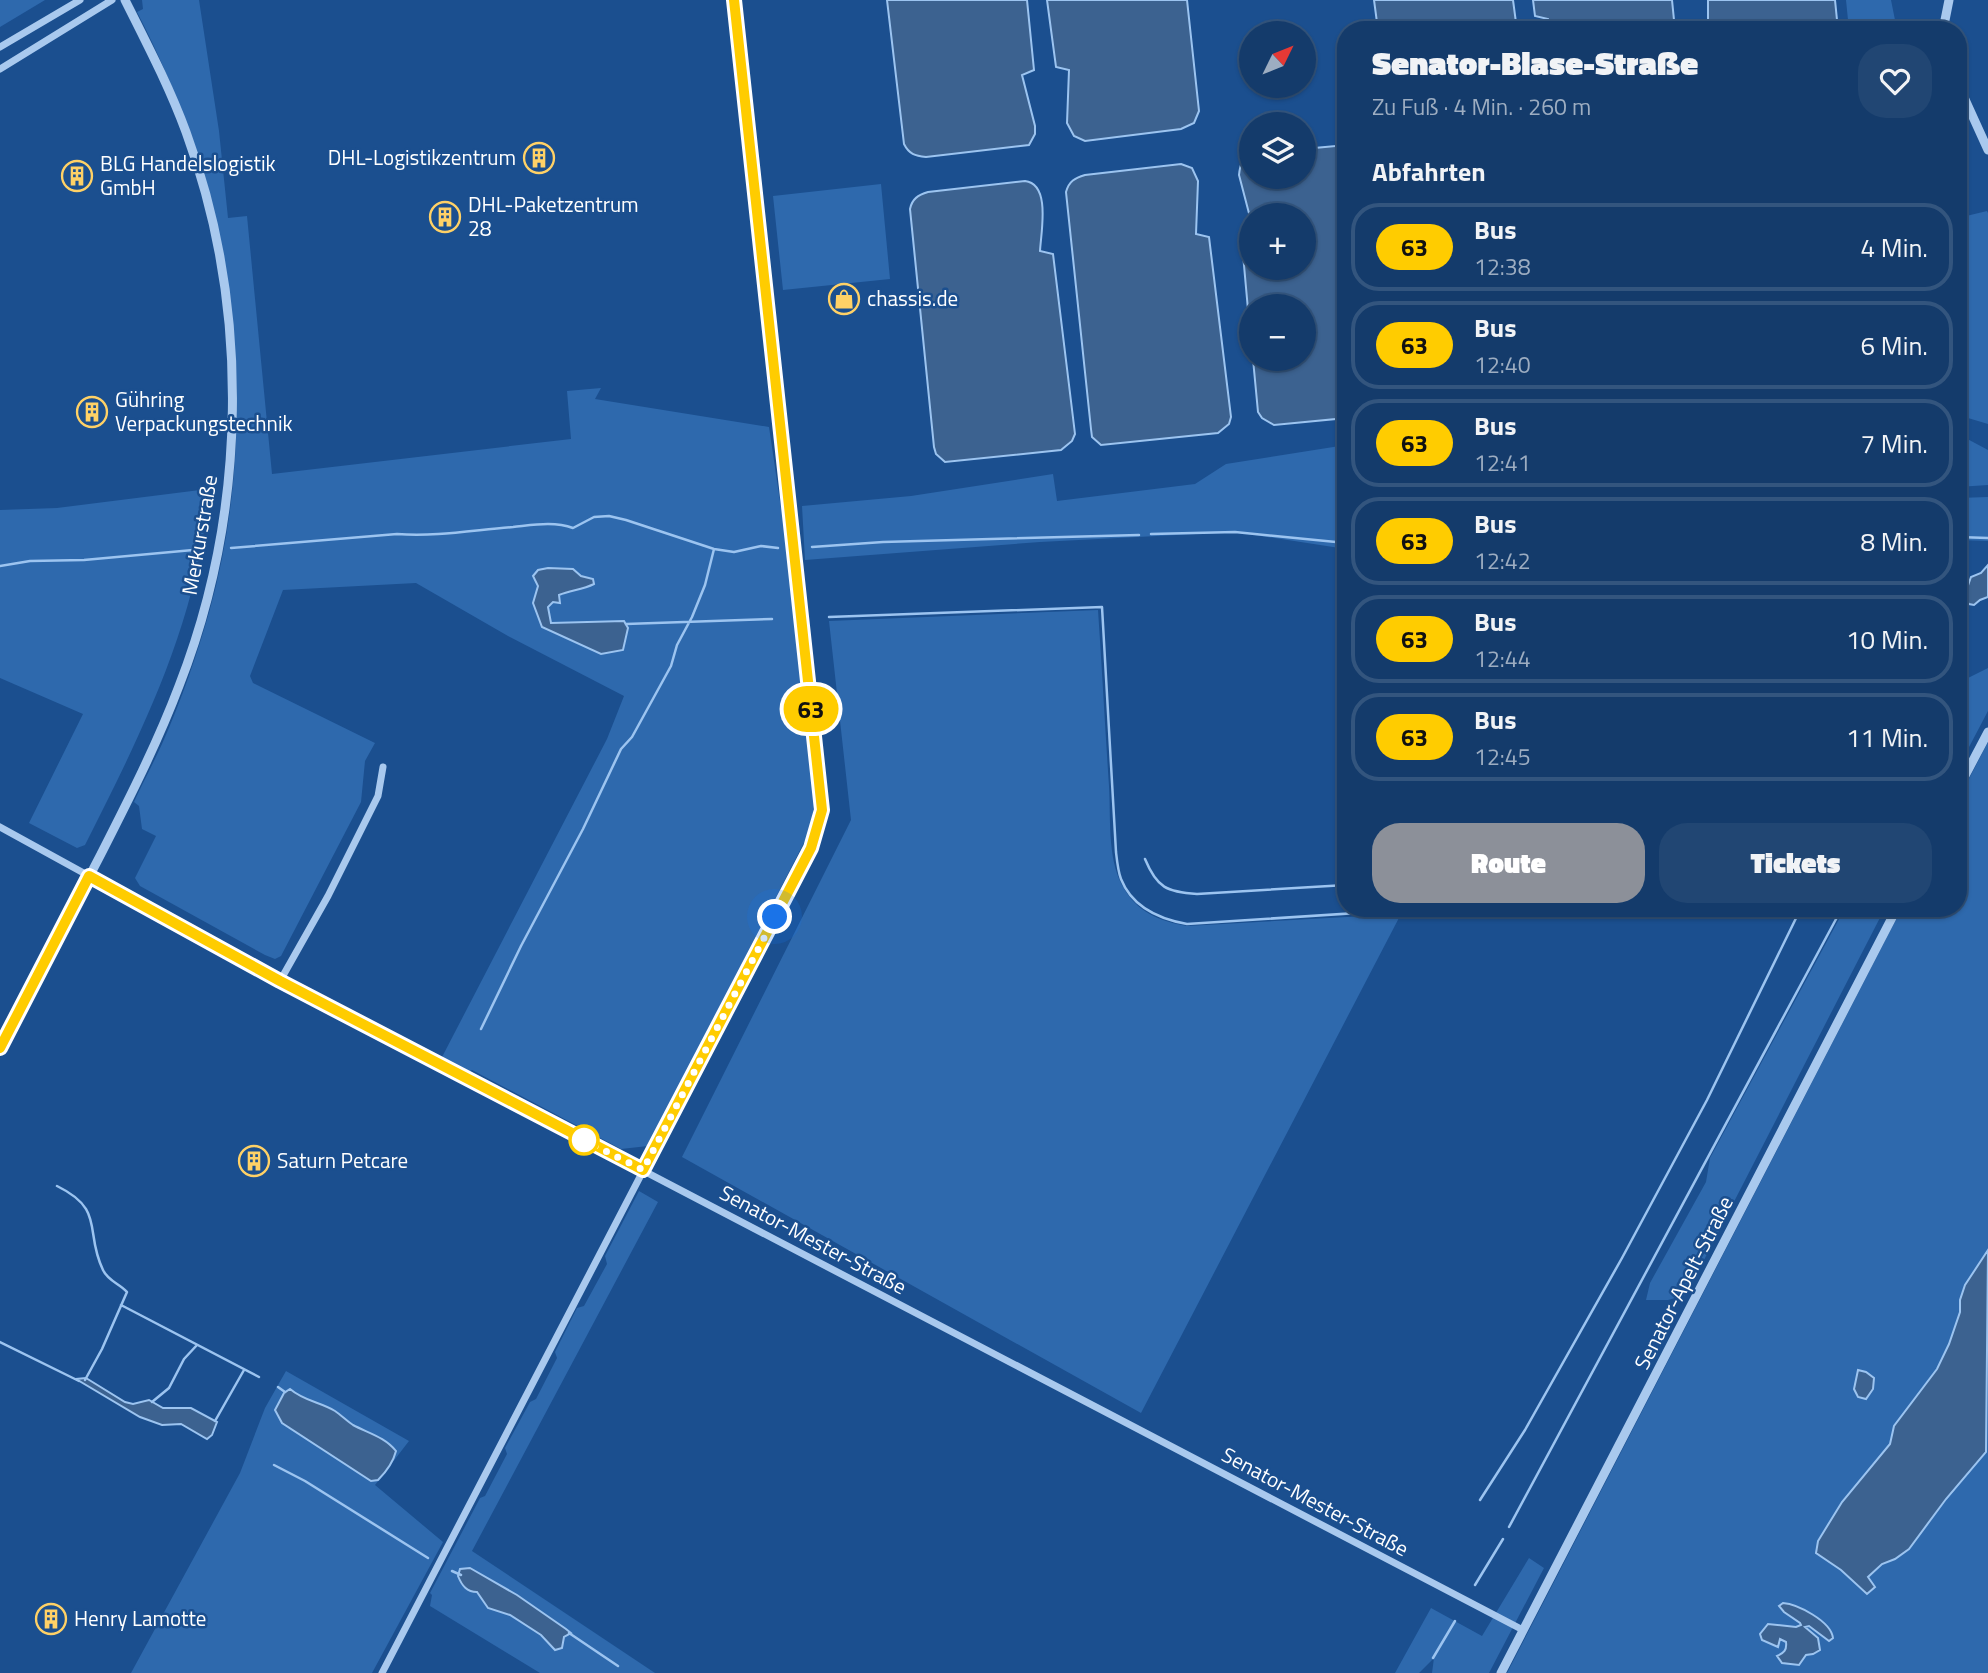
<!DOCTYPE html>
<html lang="de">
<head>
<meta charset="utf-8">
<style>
  :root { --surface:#143b6b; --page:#214673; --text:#f1f3f6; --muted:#9dadc1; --line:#33557e; --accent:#8c9099 }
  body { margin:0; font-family:"Titillium Web",sans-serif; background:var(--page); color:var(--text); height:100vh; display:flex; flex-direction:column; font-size:26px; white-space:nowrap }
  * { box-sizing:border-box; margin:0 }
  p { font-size:23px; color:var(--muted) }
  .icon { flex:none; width:38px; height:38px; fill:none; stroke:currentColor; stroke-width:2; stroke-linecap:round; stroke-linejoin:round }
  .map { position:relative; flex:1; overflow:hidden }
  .drawer { position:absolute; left:1337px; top:21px; width:630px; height:896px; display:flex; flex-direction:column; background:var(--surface); border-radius:28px; box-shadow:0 2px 5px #0004,0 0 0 2px var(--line) }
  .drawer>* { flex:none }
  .badge { padding:0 14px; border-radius:23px; font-size:24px; line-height:46px }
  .needle { width:46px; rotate:47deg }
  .fabs { position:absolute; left:1239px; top:21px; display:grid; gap:14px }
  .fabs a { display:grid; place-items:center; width:77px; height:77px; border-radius:50%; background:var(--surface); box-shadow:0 2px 5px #0004,0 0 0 2px var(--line); font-size:35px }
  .you { position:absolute; width:35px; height:35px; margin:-18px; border:5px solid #fff; border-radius:50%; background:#1a73e8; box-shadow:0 0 0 10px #1a73e833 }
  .map>.badge { position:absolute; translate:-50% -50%; box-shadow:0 0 0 4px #fff }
  h2 { padding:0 35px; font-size:26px; line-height:63px }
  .round { display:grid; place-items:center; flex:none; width:74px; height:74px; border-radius:28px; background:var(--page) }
  .overview { display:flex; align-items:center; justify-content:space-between; height:119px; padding:0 35px }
  h1 { font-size:33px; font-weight:800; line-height:52px }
  .cta { display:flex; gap:14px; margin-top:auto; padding:14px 35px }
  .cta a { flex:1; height:80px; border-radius:28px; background:var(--accent); color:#fff; font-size:28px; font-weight:800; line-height:80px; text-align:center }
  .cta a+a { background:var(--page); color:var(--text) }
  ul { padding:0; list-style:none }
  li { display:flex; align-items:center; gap:21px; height:88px; margin:0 14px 10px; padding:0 21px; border:4px solid var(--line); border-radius:28px }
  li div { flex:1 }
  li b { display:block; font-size:26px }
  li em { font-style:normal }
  li .badge { min-width:77px; font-weight:700; text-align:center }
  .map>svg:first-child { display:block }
</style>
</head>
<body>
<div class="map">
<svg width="1988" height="1673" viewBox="0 0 1988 1673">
  <rect width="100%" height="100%" fill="#1b4f8f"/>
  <path fill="#2e69ad" d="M0,0h45l-45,27z
    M142,0h57l20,131 9,87 19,-2 25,258 299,-35 -4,-48 34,-3 -6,11 174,28 12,81h2l30,265 1,32 -3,24 -163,317 -27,3 -149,-79 -6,3 -25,-14 166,-320 17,-43 -116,-60 -92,-53 -133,7 -33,86 3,7 122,60 -10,18 -4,41 -80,154 -6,3 -10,-4 -125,-69 -5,-8 21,-42 -14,-7 -3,-23 -5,-4c9,-20 19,-38 28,-58 19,-43 35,-89 48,-135 55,-200 22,-415 -73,-597l6,-3z
    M1846,0h45l6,30h-48z
    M881,184l9,95 -107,11 -10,-94z
    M1987,211l1,2v211l-30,-9v-197z
    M1958,434l30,16v35l-30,2z
    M1346,445v104l-111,-17 -195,10 -235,18 -3,-54 109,-10 142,-22 4,27 138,-17 31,-20z
    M208,489c-7,127 -67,245 -123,356l-8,3 -48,-25 54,-109 -83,-36v-168l57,-2z
    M1988,497v44l-30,-1v-42z
    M1098,610c4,58 7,117 11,176 2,31 -2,70 13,99 14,27 37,36 65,41l214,-12 -260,499 -459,-256 169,-337 -22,-199z
    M1988,668v43l-30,57v-85z
    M1988,742v931h-481l395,-765h56v-108z
    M1845,908h40l-199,387 -18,5h-22l4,-17 56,-101 4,-24z
    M639,1191l19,11 -186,349 183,122h-115l-110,-67 2,-11 -2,-2 50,-95 5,-2 22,-42 -2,-6 25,-46 6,-3 21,-41 -2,-6 22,-44 7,-2 23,-42 -2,-8z
    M286,1371l123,70 -34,44 68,57 -71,131h-241l109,-200 25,-65z
    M1529,1558l15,10 -55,105h-57l2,-15 -15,15h-24l36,-65 51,28z"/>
  <path fill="#3c6290" stroke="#9cc4f0" stroke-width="2" d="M887,0h140l7,70 -12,5 13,51v8l-6,11 -103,12c-11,-1 -17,-3 -22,-13z
    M1047,0h140l12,111 -5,12 -13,6 -96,12 -11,-5 -7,-13 2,-53 -13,-3z
    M1374,0h139l4,30h-139z
    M1533,0h139l3,30h-127v-11l-13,-3z
    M1708,0h127l3,30h-130z
    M1346,145v273l-72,7 -12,-7 -4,-6 -5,-53h51v-53h-53v37l-10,-111 10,-5v41h53v-53h-53v6l-12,-46c1,-10 3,-17 12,-21v23h53v-28z
    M1181,164l11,4 6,13 -2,53 13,3 22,180 -2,7 -11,9 -117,12 -9,-8 -1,-8 -25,-237c3,-11 9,-14 19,-17z
    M1025,181c26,3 16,51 15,70l13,3 22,180 -3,7 -11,9 -116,12 -9,-8 -2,-7 -24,-238c2,-10 8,-14 18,-17z
    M1988,565v32l-8,3 -6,5 -5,-1 -5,-7 7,-20 10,-4z
    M548,568l25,1 8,7 12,3 1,5c-12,6 -23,6 -35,11l1,8 -7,-1 -5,5 3,16 73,-2 4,7 -5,22 -22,4 -59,-27 -9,-24 5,-17 -5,-10 5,-6z
    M1988,1250l-2,202 -40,47 -37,50 -14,10 -13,5 -14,13 7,10 -8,7 -26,-24 -25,-17 2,-12 24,-39 48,-58 4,-18 43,-57 12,-25 11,-32v-12l5,-15z
    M1858,1370l8,2 8,6 -1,11 -7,10 -8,-2 -4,-8z
    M86,1378l39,24 8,2 16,-4 14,8h28l26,14 -5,13 -5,4 -26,-15 -19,1 -22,-8 -64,-38z
    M290,1389c14,12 30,13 45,22 6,4 12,10 18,14 15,8 32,12 43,26 -3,12 -10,21 -18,29l-7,1 -89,-58 -7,-13 9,-17z
    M470,1568l47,27 49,34 5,4 -7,4 -2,11 -7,2 -14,-15 -31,-20 -22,-7 -11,-16c-10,0 -15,-6 -19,-16l2,-7z
    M1783,1603c14,1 48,18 50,35l-4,3 -20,-15 -4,1 13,11 2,12 -7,4 -7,1 -7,10 -17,-2 -5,-7c7,-3 10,-6 9,-14l-6,-3 -2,8 -16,-7 -2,-6 8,-10 28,3 5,-2 -1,-2 -16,-11 -5,-6z"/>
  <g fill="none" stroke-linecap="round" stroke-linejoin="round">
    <path stroke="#9cc4f0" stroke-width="2.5" d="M1151,534l84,-2 111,11
      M1958,537l30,1
      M812,547l71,-5 256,-7
      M231,548l166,-14c39,3 77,-4 116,-7 20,-2 41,-6 60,1l21,-11 15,-1 17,4 88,29 20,3 27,-6 17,2
      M0,566l30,-5 54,-1 109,-10
      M829,617l273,-10 14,245c1,9 2,19 5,27 11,28 38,40 66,45l247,-16
      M626,624l146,-5
      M1145,859c12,29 22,33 52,35l149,-9
      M481,1029l40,-83 62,-117 38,-80 11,-12 39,-71 6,-21 15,-28 13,-32 9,-36
      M57,1186c49,24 27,45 46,84 5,11 17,14 24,22l-25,57 -17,31
      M121,1305l138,72
      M0,1342l79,39
      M278,1387l7,5
      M152,1402l17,-14 15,-29 13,-14
      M215,1421l29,-51
      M274,1465l31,16 123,77
      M1480,1500l45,-70 97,-172 85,-158 94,-192
      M1509,1527l333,-619
      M452,1571l9,4
      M1475,1585l28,-46
      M569,1633l49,33
      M1433,1658l22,-37"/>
    <path stroke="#a9c9ee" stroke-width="7" d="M0,47l80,-47
      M0,69l112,-69
      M0,827l280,154 1243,649
      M280,981l48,-85 50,-100 5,-29
      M382,1673l429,-825 11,-38 -88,-810"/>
    <path stroke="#a9c9ee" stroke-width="9" d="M1943,30l6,-30
      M1958,84l30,66
      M1958,789l30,-57
      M0,1048c34,-65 67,-129 101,-194 28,-55 56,-110 78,-168 68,-174 72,-377 7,-554 -17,-46 -39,-88 -61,-132
      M1501,1673l396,-765"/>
  </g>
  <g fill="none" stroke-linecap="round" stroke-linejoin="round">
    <g stroke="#fff" stroke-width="16">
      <path id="line" d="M0,1048l89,-172 191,105 363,189 168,-322 11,-38 -88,-810"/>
    </g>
    <use href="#line" stroke="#fc0" stroke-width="10"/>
    <path stroke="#fff" stroke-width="7" stroke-dasharray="0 12.6" d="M584,1140l59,30 132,-253"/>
  </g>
  <defs>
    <g id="building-ring" transform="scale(1.575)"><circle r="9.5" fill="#1b4f8f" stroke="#ffd166" stroke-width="1.5"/><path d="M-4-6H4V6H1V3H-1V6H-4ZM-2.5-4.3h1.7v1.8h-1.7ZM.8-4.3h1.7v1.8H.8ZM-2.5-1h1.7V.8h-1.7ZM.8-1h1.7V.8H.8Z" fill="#ffd166"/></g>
    <g id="shop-ring" transform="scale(1.575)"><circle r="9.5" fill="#1b4f8f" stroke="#ffd166" stroke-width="1.5"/><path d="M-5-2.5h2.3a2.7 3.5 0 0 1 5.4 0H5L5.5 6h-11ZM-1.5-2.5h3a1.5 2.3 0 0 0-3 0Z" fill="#ffd166"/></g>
  </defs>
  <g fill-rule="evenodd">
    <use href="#building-ring" x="539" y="158"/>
    <use href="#building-ring" x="77" y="176"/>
    <use href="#building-ring" x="445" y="217"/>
    <use href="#shop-ring" x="844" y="299"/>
    <use href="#building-ring" x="92" y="412"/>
    <use href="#building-ring" x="254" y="1161"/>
    <use href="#building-ring" x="51" y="1619"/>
  </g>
  <circle fill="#fff" stroke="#fc0" stroke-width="3.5" cx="584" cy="1140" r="14"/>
  <g text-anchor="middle" stroke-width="5" stroke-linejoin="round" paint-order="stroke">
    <g font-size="21" fill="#fff" stroke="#1b4f8f" text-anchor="start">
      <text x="516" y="165" text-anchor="end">DHL-Logistikzentrum</text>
      <text x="100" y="171">BLG Handelslogistik<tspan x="100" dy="24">GmbH</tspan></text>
      <text x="468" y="212">DHL-Paketzentrum<tspan x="468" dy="24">28</tspan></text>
      <text x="867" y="306">chassis.de</text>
      <text x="115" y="407">Gühring<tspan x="115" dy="24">Verpackungstechnik</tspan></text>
      <text x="277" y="1168">Saturn Petcare</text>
      <text x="74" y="1626">Henry Lamotte</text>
    </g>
    <g font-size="21" fill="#fff" stroke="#1b4f8f">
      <text transform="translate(200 535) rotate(-80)" y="7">Merkurstraße</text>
      <text transform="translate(813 1240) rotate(28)" y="7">Senator-Mester-Straße</text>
      <text transform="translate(1684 1283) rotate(-63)" y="7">Senator-Apelt-Straße</text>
      <text transform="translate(1315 1502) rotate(28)" y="7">Senator-Mester-Straße</text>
    </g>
  </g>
</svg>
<div class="fabs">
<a><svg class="needle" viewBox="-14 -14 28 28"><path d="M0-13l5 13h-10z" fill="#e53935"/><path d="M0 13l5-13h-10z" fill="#9dadc1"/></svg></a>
<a><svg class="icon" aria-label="layers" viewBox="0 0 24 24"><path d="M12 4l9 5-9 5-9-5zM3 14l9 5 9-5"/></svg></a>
<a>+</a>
<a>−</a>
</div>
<div class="you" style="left:775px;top:917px"></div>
<b class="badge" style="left:811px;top:709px;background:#fc0;color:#111">63</b>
<section class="drawer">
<div class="overview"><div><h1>Senator-Blase-Straße</h1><p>Zu Fuß · 4 Min. · 260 m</p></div><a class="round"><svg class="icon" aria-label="heart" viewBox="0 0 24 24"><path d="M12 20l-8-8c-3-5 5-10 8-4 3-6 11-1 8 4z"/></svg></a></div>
<h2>Abfahrten</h2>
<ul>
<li><span class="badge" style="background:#fc0;color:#111">63</span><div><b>Bus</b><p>12:38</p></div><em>4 Min.</em></li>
<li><span class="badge" style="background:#fc0;color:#111">63</span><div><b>Bus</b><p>12:40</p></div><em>6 Min.</em></li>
<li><span class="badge" style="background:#fc0;color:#111">63</span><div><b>Bus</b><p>12:41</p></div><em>7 Min.</em></li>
<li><span class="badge" style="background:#fc0;color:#111">63</span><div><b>Bus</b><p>12:42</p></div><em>8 Min.</em></li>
<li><span class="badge" style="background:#fc0;color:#111">63</span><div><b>Bus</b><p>12:44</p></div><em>10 Min.</em></li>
<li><span class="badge" style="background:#fc0;color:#111">63</span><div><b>Bus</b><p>12:45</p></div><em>11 Min.</em></li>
</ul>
<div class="cta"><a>Route</a><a>Tickets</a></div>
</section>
</div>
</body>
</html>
